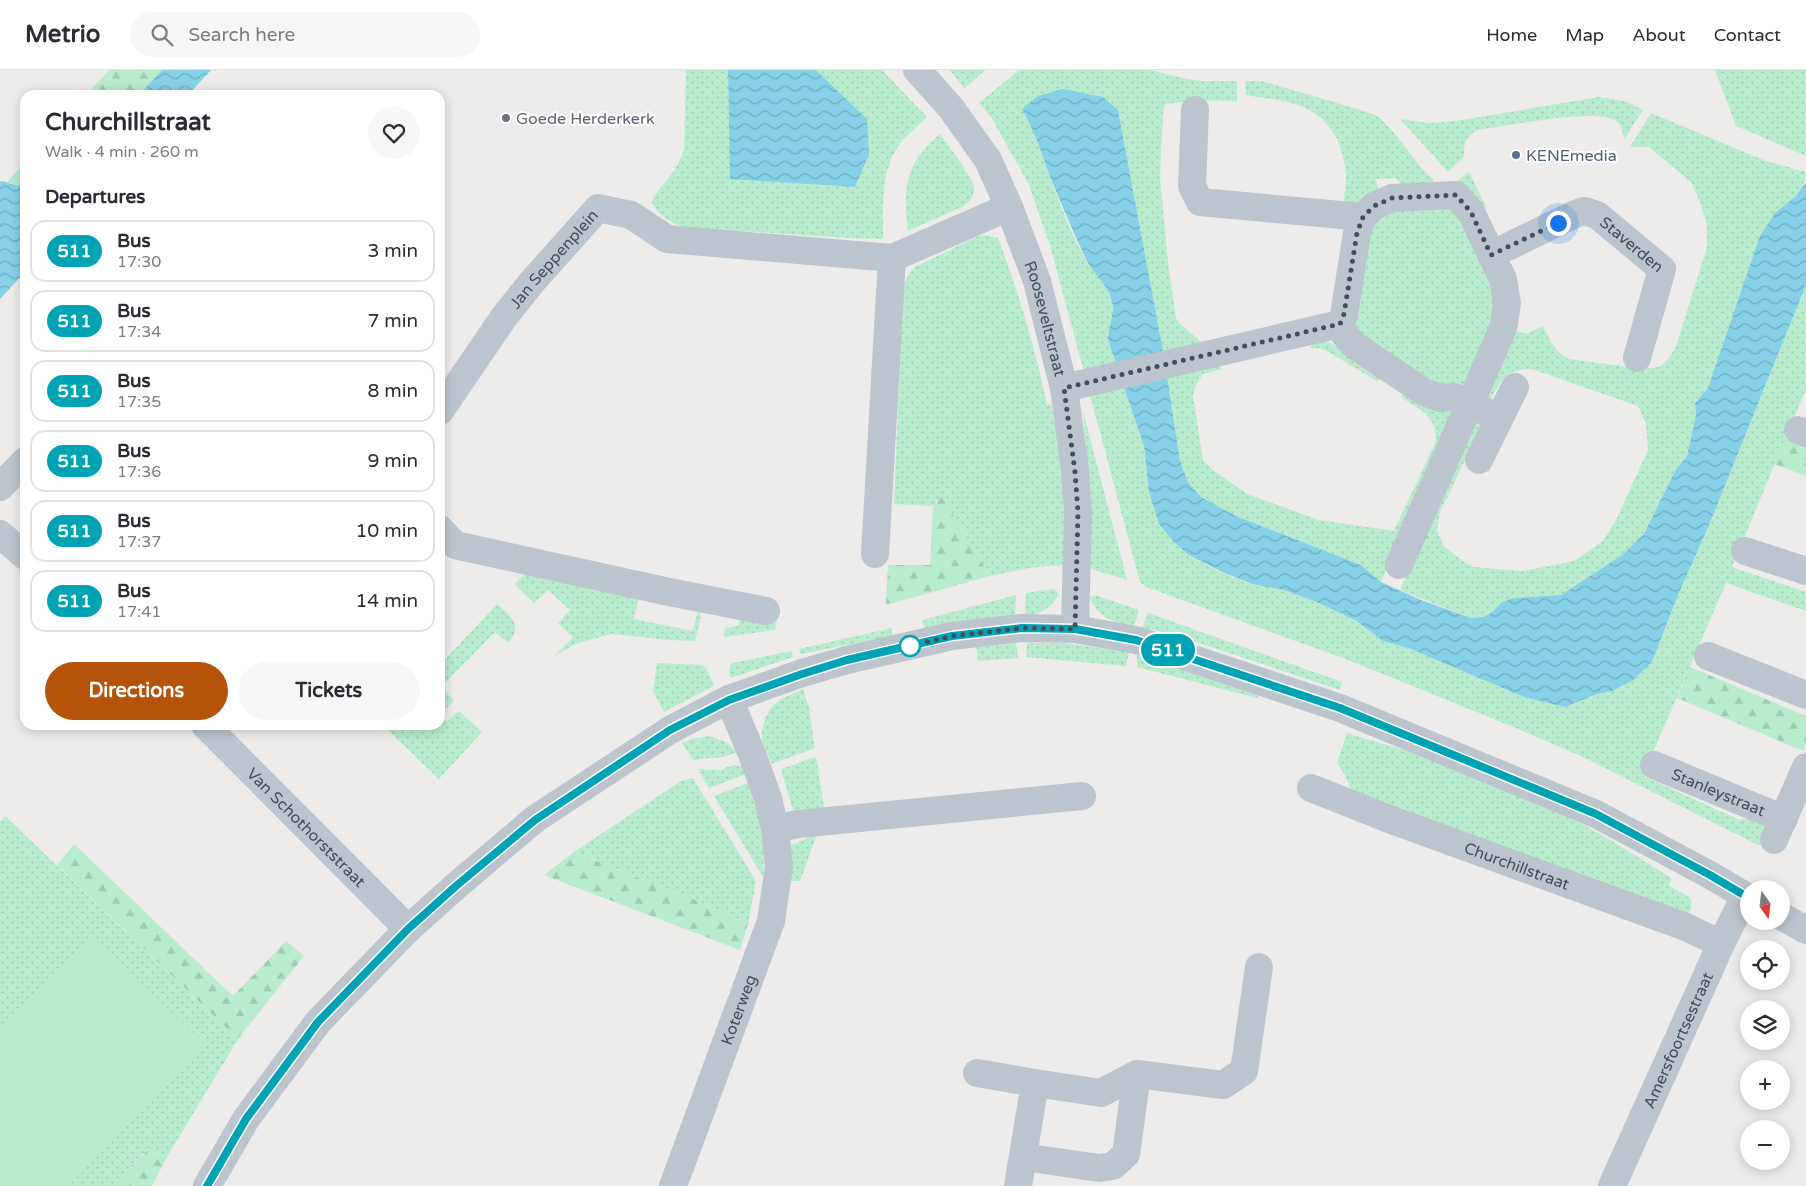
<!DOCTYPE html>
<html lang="en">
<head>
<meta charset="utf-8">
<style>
  :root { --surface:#fff; --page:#f7f7f7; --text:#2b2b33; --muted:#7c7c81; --line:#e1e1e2; --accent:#b45309 }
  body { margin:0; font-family:"Varela Round",sans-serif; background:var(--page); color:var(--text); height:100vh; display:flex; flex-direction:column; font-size:19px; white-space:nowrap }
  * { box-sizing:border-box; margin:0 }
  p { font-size:16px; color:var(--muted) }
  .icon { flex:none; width:28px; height:28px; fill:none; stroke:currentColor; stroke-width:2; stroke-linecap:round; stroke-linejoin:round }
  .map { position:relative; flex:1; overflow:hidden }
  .sheet { position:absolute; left:20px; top:20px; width:425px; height:640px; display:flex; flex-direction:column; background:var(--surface); border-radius:15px; box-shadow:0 2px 12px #0003 }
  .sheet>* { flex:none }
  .badge { padding:0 10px; border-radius:16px; font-size:18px; line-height:32px }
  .needle { width:32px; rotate:166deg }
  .fabs { position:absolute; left:1740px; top:810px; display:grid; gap:10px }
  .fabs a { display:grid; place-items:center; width:50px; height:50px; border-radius:50%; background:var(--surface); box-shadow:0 2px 12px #0003; font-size:25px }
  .you { position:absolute; width:25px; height:25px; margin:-12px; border:4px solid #fff; border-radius:50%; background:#1a73e8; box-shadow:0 0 0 8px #1a73e833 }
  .map>.badge { position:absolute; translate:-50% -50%; box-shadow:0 0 0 2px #fff }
  h2 { padding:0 25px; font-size:19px; line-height:45px }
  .round { display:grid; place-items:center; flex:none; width:52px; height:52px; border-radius:26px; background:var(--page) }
  .head { display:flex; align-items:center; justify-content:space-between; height:85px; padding:0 25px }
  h1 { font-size:24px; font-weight:700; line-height:38px }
  .cta { display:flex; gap:10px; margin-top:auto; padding:10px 25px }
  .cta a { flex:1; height:58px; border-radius:30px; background:var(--accent); color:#fff; font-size:20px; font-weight:700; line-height:58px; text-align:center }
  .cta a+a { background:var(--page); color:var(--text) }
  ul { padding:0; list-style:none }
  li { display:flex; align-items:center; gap:15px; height:62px; margin:0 10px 8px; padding:0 15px; border:2px solid var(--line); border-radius:15px }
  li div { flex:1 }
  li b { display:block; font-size:19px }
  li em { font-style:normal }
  li .badge { min-width:55px; font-weight:700; text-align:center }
  header { display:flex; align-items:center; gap:30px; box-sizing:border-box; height:70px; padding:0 25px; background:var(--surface); border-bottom:1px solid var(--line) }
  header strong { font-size:24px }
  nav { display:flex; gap:28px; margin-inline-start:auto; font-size:18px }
  .search { width:350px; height:45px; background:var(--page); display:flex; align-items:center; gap:12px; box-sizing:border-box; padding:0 18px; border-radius:28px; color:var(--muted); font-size:19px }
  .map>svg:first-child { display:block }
</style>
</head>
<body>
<header>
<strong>Metrio</strong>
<div class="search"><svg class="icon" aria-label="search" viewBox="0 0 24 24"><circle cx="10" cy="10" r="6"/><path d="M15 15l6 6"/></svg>Search here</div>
<nav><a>Home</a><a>Map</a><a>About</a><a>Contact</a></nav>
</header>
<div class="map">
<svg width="1806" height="1116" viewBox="0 0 1806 1116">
  <defs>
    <pattern id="grass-dots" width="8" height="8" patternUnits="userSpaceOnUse" patternTransform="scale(1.25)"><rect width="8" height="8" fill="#b9ecce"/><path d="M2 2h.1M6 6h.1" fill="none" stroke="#a0ccb3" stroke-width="1.8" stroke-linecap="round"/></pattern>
    <pattern id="forest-firs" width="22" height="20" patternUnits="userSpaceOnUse" patternTransform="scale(1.25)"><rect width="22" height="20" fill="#b9ecce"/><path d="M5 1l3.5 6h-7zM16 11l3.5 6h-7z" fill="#a0ccb3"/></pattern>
    <pattern id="water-waves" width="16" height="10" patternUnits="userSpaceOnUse" patternTransform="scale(1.25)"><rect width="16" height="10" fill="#87d1e8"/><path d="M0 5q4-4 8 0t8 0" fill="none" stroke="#70acbf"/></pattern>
  </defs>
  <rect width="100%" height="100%" fill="#eeebeb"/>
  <path fill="url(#grass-dots)" d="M686,0h42l3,109 136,-60 -51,-49h66l45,47c-8,8 -17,16 -25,24 -22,27 -19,65 -19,98l-36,-1 -164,-11c-13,-5 -26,-12 -31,-25 4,-10 9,-15 16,-23 7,-9 12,-19 16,-29z
    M950,0h36l-22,18z
    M1019,0h132l31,8 19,3h36v20c-23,-1 -48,-1 -72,3l-2,8 -3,65 8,86 8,55 4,6 23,19 -40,8 -45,-241 -84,21c15,41 30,91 52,129 8,14 22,25 26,42 3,10 -4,25 -4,38l36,106 5,46 40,63 33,18 30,11 32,6 30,11 41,19 28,21 28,8 183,46 18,-4 20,-10 20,-19 26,-67 31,-70 97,-240v104l-74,178 74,25v19l-80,-28 -73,169 -8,25 95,43 19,-5 11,15 -8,17 -177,-89 -74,-32 -163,-66 -202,-73 -6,-5 -89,-333 -22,-64 -38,-68 -12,-14z
    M1715,0h91v86l-70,-30z
    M1245,11h17l112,33c24,17 37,46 59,65l1,6 -33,-1 -5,-6 -20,1 3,14 -18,12 -18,2c1,-10 3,-21 3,-31 -2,-36 -19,-63 -54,-73 -15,-4 -31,-5 -46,-8z
    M1599,27l26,4 18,9 -19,30c-1,-7 -2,-16 -9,-20 -21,-12 -109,6 -137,10 -13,7 -14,12 -14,27l-16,15 -48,-53 29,4 26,-2z
    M1651,43l115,48 40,11c0,20 -17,30 -31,41l-67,175 -13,14 1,13 -9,41 -12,15 -31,63 -22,21 -61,40 -48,3 -11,4 -11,11 -9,4 -11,1 -71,-28 75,-176 10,5 -45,93 -3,18 6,15 18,15 13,7 49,4 51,-10 29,-20 13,-21 32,-70 -2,-26 -8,-18 -106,-37c-27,0 -31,11 -42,32l-6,-10 27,-62 15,5 17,-8c7,15 11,25 26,33 17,2 76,12 89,8 10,-4 15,-15 19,-24l30,-96v-21l-6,-21 -9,-22 -43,-36h-19z
    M940,64c8,11 33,43 34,54 0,9 -5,15 -12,19l-54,24c-5,-46 -3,-66 32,-97z
    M1469,102l18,37 -8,1 -22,-29z
    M1451,137l16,16 31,82 -31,76 -9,6 -21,1 -67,-40 -17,-26 13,-86 20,-28z
    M986,165l12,3c21,55 37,110 49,167l4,-1 10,52 3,58 -1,51 -34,3 -39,8 -48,-79 -9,9 -39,-2 9,-218 7,-14 5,-5 63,-31z
    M1316,269l10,1 50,32 4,6 -2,4 -51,-31 -9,-3h-8z
    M1218,292l3,7 -18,5 -7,11 -3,10 10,65 10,10 34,24 72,26 75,11 42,-90c0,-27 -15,-30 -35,-44l5,-6 52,15 -77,176 -20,-17 -125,-49 -35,-19 -13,-15 -8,-21 -13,-83z
    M1083,341l44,169 -39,-12v-77z
    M528,501l111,26 -5,22 58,12 6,-19 2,1 1,4 -6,24 -26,-1 -57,-6 -34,9 -24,13 19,-19 -15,-14 12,-13 -22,-20 -14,13 -19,-19z
    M1053,519l4,2 2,3c-8,14 -18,20 -34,22v-23z
    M1016,525l-1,22 -90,11 -3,-8z
    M1095,525l44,15 -5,16c-19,-3 -37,-8 -44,-29z
    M497,534c13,11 27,23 11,39l-13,-11 -54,55 13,13 -10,11 -4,-3v-43z
    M1148,543l194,69 -2,8 -171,-57 -27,-5z
    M740,547h27l10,2 -2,11 -50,7 -2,-2 2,-6 14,-4z
    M892,558v8l-91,18 -2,-5z
    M1016,573l2,15 -40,3 -2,-14z
    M1027,573h36l66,9 -3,14 -100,-9z
    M791,581l2,6 -62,21c-3,-7 -3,-10 1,-15z
    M1137,584l122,41 -2,3 -120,-31z
    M657,593l45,2 5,5 7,16 -50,26 -11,-21z
    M803,619l6,18 6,41 -43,16c-3,-7 -7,-14 -9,-21 -2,-6 -1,-14 1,-20 5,-21 21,-26 39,-34z
    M459,641l23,21 -43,47 -55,-53 56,-1v-6l7,2z
    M1347,663c43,13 86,25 127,40 70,27 136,65 198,106l-3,6 21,13c1,6 3,11 -2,16l-336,-122 -7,-17 -8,-12z
    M710,666l16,6 11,10 -14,5 -30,3 -11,-17 9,-4z
    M816,687l9,56 -30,4 -14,-48z
    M733,695l9,1 5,8 -38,14 -11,-19 22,1z
    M693,708l63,103 -8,43 -46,-21 -128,-51 107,-71z
    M750,712c8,31 16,62 13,95l-49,-81z
    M5,746l233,223 -71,118 -19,-9 -36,38h-112v-364z
    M817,764l-17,47h-10l1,-36z"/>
  <path fill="url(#forest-firs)" d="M109,0h53l-23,25h-53z
    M25,92v26l-18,-6z
    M1786,365l20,9v32l-32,-12z
    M942,427l48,79 -104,29 2,-40h42l3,-59z
    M1690,597l116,49v27l-3,8 -126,-53z
    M74,774l159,152 53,-55 18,15 -66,83 -181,-174z
    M574,782l128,51 46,21 -8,26 -196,-75z
    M149,1078l18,9 -15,29h-40z"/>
  <path fill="#b9ecce" d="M92,865l113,109 -136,142h-69v-155z"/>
  <path fill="url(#water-waves)" d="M162,0h49l-23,25h-49z
    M728,0h88l51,49 2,35 -14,33 -125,-8z
    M1063,19l40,8 15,13 45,241 17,110 8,21 13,15 35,19 125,49 20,17 40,18 50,18 12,-1 8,-4 11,-11 11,-4 48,-3 61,-40 22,-21 31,-63 12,-15 9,-41 -1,-12 13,-15 52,-152 15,-23 21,-17 10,-14v103l-97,240 -31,70 -26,67 -20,19 -20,10 -18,4 -29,12 -41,-10 -113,-48 -28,-8 -28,-21 -41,-19 -30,-11 -32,-6 -30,-12 -33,-17 -14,-12 -16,-19 -10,-32 -5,-46 -36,-106c0,-13 7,-28 4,-38 -4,-18 -20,-29 -27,-45 -14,-29 -26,-59 -38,-88 -7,-22 -14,-40 -25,-60l16,-13z
    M2,111l23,7v84l-25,27v-117z"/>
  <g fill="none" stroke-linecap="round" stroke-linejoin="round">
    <g stroke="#bcc5cd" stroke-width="28">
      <path d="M1195,40l-3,76 8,16 163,15"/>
      <path id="s1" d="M1491,185l84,-41 9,-3 13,4 65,54 -25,89"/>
      <path d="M1064,318l276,-64 5,11 9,10 70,47 16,6 14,-1 16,6 25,-56 9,-23 3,-21 -4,-24 -32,-67 -15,-17 -64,3 -18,8 -11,11 -6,16 -13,82 -4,9"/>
      <path id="s2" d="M440,341l64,-94 28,-35 66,-74 33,7 36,24 225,19 117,-51"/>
      <path d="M1798,360l8,3"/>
      <path d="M1479,390l36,-73"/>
      <path d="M0,417l25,-26"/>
      <path d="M440,459l15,16 214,47 97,19"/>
      <path d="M0,464l25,22"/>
      <path d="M1745,481l61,20"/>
      <path d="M875,484l17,-296"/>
      <path d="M1399,495l71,-162 29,16"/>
      <path d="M1708,586l98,39"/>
      <path id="s3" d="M205,655l203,204"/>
      <path id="s4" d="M1654,695l130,54"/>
      <path id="s5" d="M1311,718l78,31 297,108 35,17"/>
      <path d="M775,759l23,-5 284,-28"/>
      <path d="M1774,770l32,-73"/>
      <path d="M977,1003l58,10"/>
      <path d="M1023,1087l76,11 14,-2 13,-12 11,-80"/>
      <path id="s6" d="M673,1116l98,-265 8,-54 -4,-38 -7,-31 -16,-44 -23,-55"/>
      <path d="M1018,1116l17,-103 66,10 36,-19 86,11 21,-14 15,-104"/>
      <path id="s7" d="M1612,1116l109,-242 24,-48"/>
    </g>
    <g stroke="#bcc5cd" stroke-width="28">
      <path id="s8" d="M917,0l34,38 37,52 21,47 28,74 27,107 11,83 3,41 -3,117"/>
      <path d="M1781,846l25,14"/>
      <path d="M207,1116l39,-67 72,-97 90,-93 48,-43 79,-67 135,-89 59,-31 73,-26 45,-13 105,-24 70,-8 53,1 61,11 204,68 256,106 114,61 39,23"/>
    </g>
  </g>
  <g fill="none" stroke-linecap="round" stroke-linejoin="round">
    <g stroke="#fff" stroke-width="11">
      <path id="line" d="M207,1116l39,-67 72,-97 90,-93 48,-43 79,-66 135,-90 59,-30 73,-26 45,-14 105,-24 70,-8 53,1 61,11 204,68 256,106 114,61 39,23"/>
    </g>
    <use href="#line" stroke="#00a3b4" stroke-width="8"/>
    <path stroke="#444e58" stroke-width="5" stroke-dasharray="0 9" d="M910,576l42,-10 70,-8 53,1 3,-117 -3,-40 -11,-84 276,-64 4,-10 13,-81 6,-16 11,-11 18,-8 64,-3 15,17 20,43 67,-32"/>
  </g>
  <circle fill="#6b7280" stroke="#fff" stroke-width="2" cx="506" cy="48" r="5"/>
  <circle fill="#5c6f8a" stroke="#fff" stroke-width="2" cx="1516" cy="85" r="5"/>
  <circle fill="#fff" stroke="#00a3b4" stroke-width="2.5" cx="910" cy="576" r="10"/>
  <g text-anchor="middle" stroke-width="4" stroke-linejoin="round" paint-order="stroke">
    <g font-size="16" fill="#5b616d" stroke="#fff" text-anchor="start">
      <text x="516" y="54">Goede Herderkerk</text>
    </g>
    <g font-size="16" fill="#4e5e75" stroke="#fff" text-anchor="start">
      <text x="1526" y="91">KENEmedia</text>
    </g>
    <g font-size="16" fill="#444e58" stroke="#fff">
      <text dy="6" stroke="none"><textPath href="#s1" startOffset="162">Staverden</textPath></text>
      <text dy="6" stroke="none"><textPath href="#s2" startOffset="190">Jan Seppenplein</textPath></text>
      <text dy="6" stroke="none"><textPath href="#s8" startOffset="284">Rooseveltstraat</textPath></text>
      <text dy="6" stroke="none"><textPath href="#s4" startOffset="70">Stanleystraat</textPath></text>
      <text dy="6" stroke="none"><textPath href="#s3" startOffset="144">Van Schothorststraat</textPath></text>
      <text dy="6" stroke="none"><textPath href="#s5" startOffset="220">Churchillstraat</textPath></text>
      <text dy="6" stroke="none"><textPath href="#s6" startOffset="188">Koterweg</textPath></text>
      <text dy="6" stroke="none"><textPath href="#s7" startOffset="160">Amersfoortsestraat</textPath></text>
    </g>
  </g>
</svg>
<div class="fabs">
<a><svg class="needle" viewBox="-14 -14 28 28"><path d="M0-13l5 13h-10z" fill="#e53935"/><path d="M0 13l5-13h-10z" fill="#7c7c81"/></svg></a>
<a><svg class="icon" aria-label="locate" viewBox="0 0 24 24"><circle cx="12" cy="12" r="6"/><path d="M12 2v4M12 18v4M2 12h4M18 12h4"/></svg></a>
<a><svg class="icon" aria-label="layers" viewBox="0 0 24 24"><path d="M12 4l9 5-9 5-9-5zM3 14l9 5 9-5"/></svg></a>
<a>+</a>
<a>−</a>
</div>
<div class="you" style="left:1558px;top:153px"></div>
<b class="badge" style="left:1168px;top:580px;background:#00a3b4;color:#fff">511</b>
<section class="sheet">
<div class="head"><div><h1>Churchillstraat</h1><p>Walk · 4 min · 260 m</p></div><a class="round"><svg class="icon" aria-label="heart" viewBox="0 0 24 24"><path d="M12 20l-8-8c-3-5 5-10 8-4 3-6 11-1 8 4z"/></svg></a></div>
<h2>Departures</h2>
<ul>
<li><span class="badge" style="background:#00a3b4;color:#fff">511</span><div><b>Bus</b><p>17:30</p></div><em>3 min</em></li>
<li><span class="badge" style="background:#00a3b4;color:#fff">511</span><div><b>Bus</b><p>17:34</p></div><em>7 min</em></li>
<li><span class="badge" style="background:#00a3b4;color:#fff">511</span><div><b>Bus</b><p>17:35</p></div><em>8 min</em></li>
<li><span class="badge" style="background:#00a3b4;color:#fff">511</span><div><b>Bus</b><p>17:36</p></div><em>9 min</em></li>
<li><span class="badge" style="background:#00a3b4;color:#fff">511</span><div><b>Bus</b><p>17:37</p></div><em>10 min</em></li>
<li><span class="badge" style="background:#00a3b4;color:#fff">511</span><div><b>Bus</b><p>17:41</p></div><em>14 min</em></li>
</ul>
<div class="cta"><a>Directions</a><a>Tickets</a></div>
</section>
</div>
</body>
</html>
